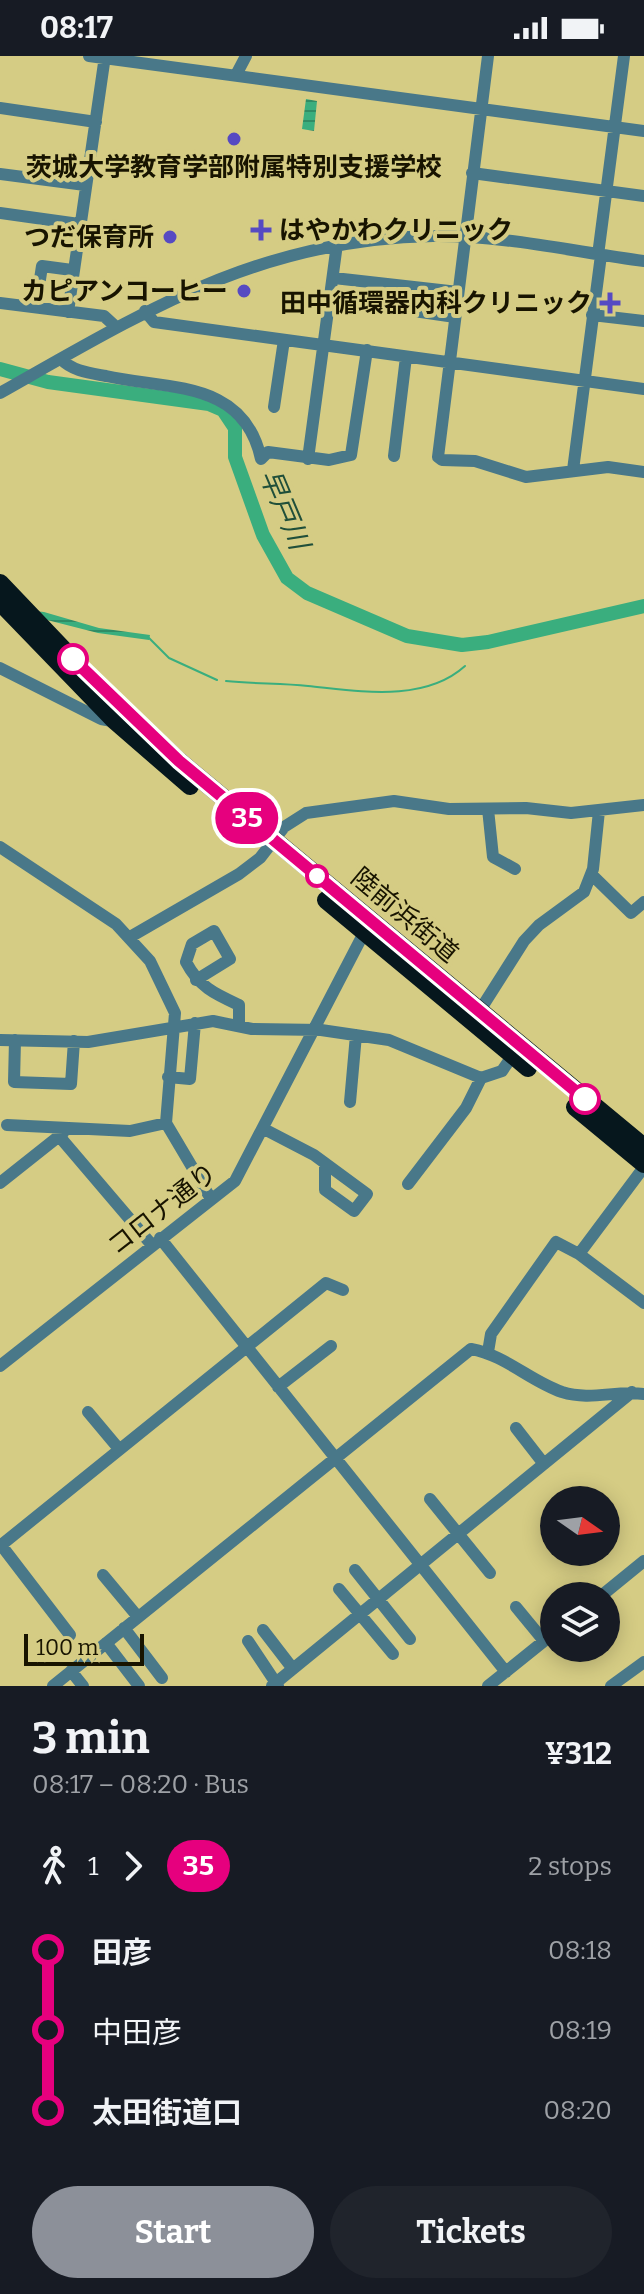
<!DOCTYPE html>
<html lang="en">
<head>
<meta charset="utf-8">
<style>
  :root { --surface:#171b24; --page:#20242c; --text:#f1f3f6; --muted:#9ea1a6; --accent:#8c9099 }
  body { margin:0; font-family:Bitter,"Noto Sans JP",serif; background:var(--page); color:var(--text); height:100vh; display:flex; flex-direction:column; font-size:30px; white-space:nowrap }
  * { box-sizing:border-box; margin:0 }
  p { font-size:26px; color:var(--muted) }
  .icon { flex:none; width:44px; height:44px; fill:none; stroke:currentColor; stroke-width:2; stroke-linecap:round; stroke-linejoin:round }
  .map { position:relative; height:1630px; overflow:hidden }
  .panel { display:flex; flex-direction:column; background:var(--surface); flex:1 }
  .panel>* { flex:none }
  .badge { padding:0 16px; border-radius:26px; font-size:28px; line-height:52px }
  .needle { width:52px; rotate:104deg }
  .tools { position:absolute; left:540px; top:1430px; display:grid; gap:16px }
  .tools a { display:grid; place-items:center; width:80px; height:80px; border-radius:50%; background:var(--surface); box-shadow:0 4px 20px #0003; font-size:40px }
  .scale { position:absolute; left:24px; bottom:20px; width:120px; box-sizing:border-box; padding-left:8px; border:4px solid #181400; border-top:0; font-size:22px; line-height:28px; white-space:nowrap; color:#181400; -webkit-text-stroke:6px #d5cc84; paint-order:stroke }
  .map>.badge { position:absolute; translate:-50% -50%; box-shadow:0 0 0 4px #fff }
  .legs { display:flex; align-items:center; gap:12px; height:88px; padding:0 32px; font-size:26px }
  .legs p { margin-inline-start:auto }
  .overview { display:flex; align-items:center; justify-content:space-between; height:136px; padding:0 32px }
  h1 { font-size:44px; font-weight:700; line-height:60px }
  .cta { display:flex; gap:16px; margin-top:auto; padding:16px 32px }
  .cta a { flex:1; height:92px; border-radius:48px; background:var(--accent); color:#fff; font-size:32px; font-weight:700; line-height:92px; text-align:center }
  .cta a+a { background:var(--page); color:var(--text) }
  ul { padding:0 32px; list-style:none }
  li { display:flex; align-items:center; gap:28px; height:80px; font-size:30px }
  li i { display:grid; place-items:center; width:12px; height:100%; margin:0 10px; background:currentColor }
  li i::after { content:''; width:20px; height:20px; margin:-10px; border:6px solid; border-radius:50%; background:var(--surface) }
  li p { margin-inline-start:auto }
  li:first-child i { background:linear-gradient(#0000 50%,currentColor 0) }
  li:last-child i { background:linear-gradient(currentColor 50%,#0000 0) }
  .status { display:flex; justify-content:space-between; align-items:center; height:56px; padding:0 40px; background:var(--surface); direction:ltr }
  .status svg { height:22px; fill:currentColor }
  .map>svg:first-child { display:block }
</style>
</head>
<body>
<div class="status"><b>08:17</b><svg viewBox="0 0 49 12"><path d="M0 12V9h3v3zM5 12V6h3v6zM10 12V3h3v9zM15 12V0h3v12zM26 1h20v11H26zM47 4h2v5h-2z"/></svg></div>
<div class="map">
<svg width="644" height="1630" viewBox="0 0 644 1630">
  <defs>
    <pattern id="water-rules" width="6" height="5" patternUnits="userSpaceOnUse" patternTransform="scale(2)"><rect width="6" height="5" fill="#3aae7e"/><path d="M0 2.5h6" fill="none" stroke="#308c65"/></pattern>
  </defs>
  <rect width="100%" height="100%" fill="#d5cc84"/>
  <path fill="url(#water-rules)" d="M306,43l11,2 -3,30 -12,-2z
    M0,552l44,4 55,16 51,7 -1,5 -51,-7z"/>
  <g fill="none" stroke-linecap="round" stroke-linejoin="round">
    <path stroke="#3aae7e" stroke-width="2" d="M148,581l21,21 48,22
      M226,625c28,3 55,2 82,5 51,5 116,17 157,-20"/>
    <path stroke="#3aae7e" stroke-width="14" d="M0,313l48,13 161,22 14,6 12,18v29l28,78 24,43 20,15 100,43 55,9 26,-3 156,-36"/>
    <path stroke="#497889" stroke-width="12" d="M89,0l555,75
      M488,0l-50,401 4,3 33,1 51,16 82,-10 36,5
      M236,19l10,-19
      M0,52l96,14
      M472,117l172,23
      M0,118l85,11
      M0,157l79,11
      M598,199l26,-199
      M334,222l124,14
      M332,243l123,18
      M0,247l104,13 12,11
      M36,250l6,-40 30,4
      M145,255l9,11 490,67
      M68,256l37,-256
      M592,259l52,6
      M61,303c11,12 29,14 45,17 64,14 138,4 155,83l7,-7 61,8 22,-5 16,-105
      M0,337c145,-82 260,-154 433,-157 70,-1 142,16 211,25
      M274,351l10,-67
      M394,400l12,-99
      M308,403l29,-215
      M573,414l28,-215
      M0,612l101,51 11,2
      M488,753l5,48 22,12
      M0,791l116,77 34,37 25,52 -9,110 45,76
      M591,818l40,39 13,-11
      M130,881l109,-63 21,-16 24,-31 22,-14 88,-12 55,8 77,-1 45,5 73,-8
      M196,924l34,-21 -16,-28 -22,13 -6,18c13,25 29,32 53,43v21
      M477,959l47,-74 15,-16 45,-33 9,-23 6,-58
      M0,984l88,2 125,-21 39,8 69,1 68,10 92,38 21,-7 11,-16
      M15,984l-1,42 57,2 3,-43
      M168,1021l22,2 5,-56
      M350,1046l6,-67
      M7,1069l123,6 36,-8
      M264,1073l50,26 53,39 -13,17 -29,-21v-27
      M59,1080l92,108
      M0,1127l63,-50
      M408,1128l58,-76 15,-30
      M160,1182l346,434
      M579,1198l65,-87
      M488,1296l3,-18 65,-92 23,12 65,49
      M0,1310l235,-185 132,-254
      M278,1331l53,-41
      M88,1356l31,37
      M516,1372l28,36
      M430,1443l60,74
      M1,1489l69,90
      M0,1490l326,-263 17,7
      M355,1514l55,69
      M103,1519l35,42
      M339,1533l54,65
      M601,1540l43,-35
      M516,1551l28,34
      M124,1572l38,50
      M263,1574l30,39
      M248,1585l30,45
      M106,1587l33,43
      M71,1615l12,15
      M53,1630l418,-337c34,6 59,32 91,43 29,9 54,-2 82,2
      M272,1630l360,-294
      M488,1630l66,-53
      M611,1630l33,-24"/>
    <path stroke="#06171d" stroke-width="18" d="M0,527l104,109 75,69 465,386
      M0,546l115,119 75,65
      M326,844l202,168
      M575,1051l69,57"/>
  </g>
  <g fill="none" stroke-linecap="round" stroke-linejoin="round">
    <g stroke="#fff" stroke-width="18">
      <path id="line-1" d="M73,603l106,102 406,338"/>
    </g>
    <use href="#line-1" stroke="#e6007e" stroke-width="12"/>
  </g>
  <g fill="#564ac2" stroke="#d5cc84" stroke-width="3">
    <circle cx="234" cy="83" r="8"/>
    <path d="M257 162h8v8h8v8h-8v8h-8v-8h-8v-8h8z"/>
    <circle cx="170" cy="181" r="8"/>
    <circle cx="244" cy="235" r="8"/>
    <path d="M606 235h8v8h8v8h-8v8h-8v-8h-8v-8h8z"/>
  </g>
  <g fill="#fff" stroke="#e6007e" stroke-width="4">
    <circle cx="73" cy="603" r="14"/>
    <circle cx="317" cy="820" r="10"/>
    <circle cx="585" cy="1043" r="14"/>
  </g>
  <g text-anchor="middle" stroke-width="8" stroke-linejoin="round" paint-order="stroke">
    <g font-size="26" font-weight="bold" fill="#181400" stroke="#d5cc84" text-anchor="end">
      <text x="234" y="120" text-anchor="middle">茨城大学教育学部附属特別支援学校</text>
      <text x="279" y="183" text-anchor="start">はやかわクリニック</text>
      <text x="154" y="190">つだ保育所</text>
      <text x="228" y="244">カピアンコーヒー</text>
      <text x="592" y="256">田中循環器内科クリニック</text>
    </g>
    <g font-size="26" fill="#181400" stroke="#d5cc84">
      <text transform="translate(405 859) rotate(40)" y="9">陸前浜街道</text>
      <text transform="translate(162 1153) rotate(-38)" y="9">コロナ通り</text>
    </g>
    <g font-size="28" font-style="italic" fill="#204f3a" stroke="#d5cc84">
      <text transform="translate(285 453) rotate(67)" y="10">早戸川</text>
    </g>
  </g>
</svg>
<div class="tools">
<a><svg class="needle" viewBox="-14 -14 28 28"><path d="M0-13l5 13h-10z" fill="#e53935"/><path d="M0 13l5-13h-10z" fill="#9ea1a6"/></svg></a>
<a><svg class="icon" aria-label="layers" viewBox="0 0 24 24"><path d="M12 4l9 5-9 5-9-5zM3 14l9 5 9-5"/></svg></a>
</div>
<div class="scale">100 m</div>
<b class="badge" style="left:247px;top:762px;background:#e6007e;color:#fff">35</b>
</div>
<section class="panel">
<div class="overview"><div><h1>3 min</h1><p>08:17 – 08:20 · Bus</p></div><b>¥312</b></div>
<div class="legs"><svg class="icon" aria-label="walk" viewBox="0 0 24 24"><circle cx="13" cy="4" r="2"/><path d="M13 8l-2 6 4 7M11 14l-3 7M7 12l3-4h3l4 4"/></svg>1<svg class="icon" aria-label="forward" viewBox="0 0 24 24"><path d="M9 5l7 7-7 7"/></svg><b class="badge" style="background:#e6007e;color:#fff">35</b><p>2 stops</p></div>
<ul>
<li><i style="color:#e6007e"></i><b>田彦</b><p>08:18</p></li>
<li><i style="color:#e6007e"></i><span>中田彦</span><p>08:19</p></li>
<li><i style="color:#e6007e"></i><b>太田街道口</b><p>08:20</p></li>
</ul>
<div class="cta"><a>Start</a><a>Tickets</a></div>
</section>
</body>
</html>
